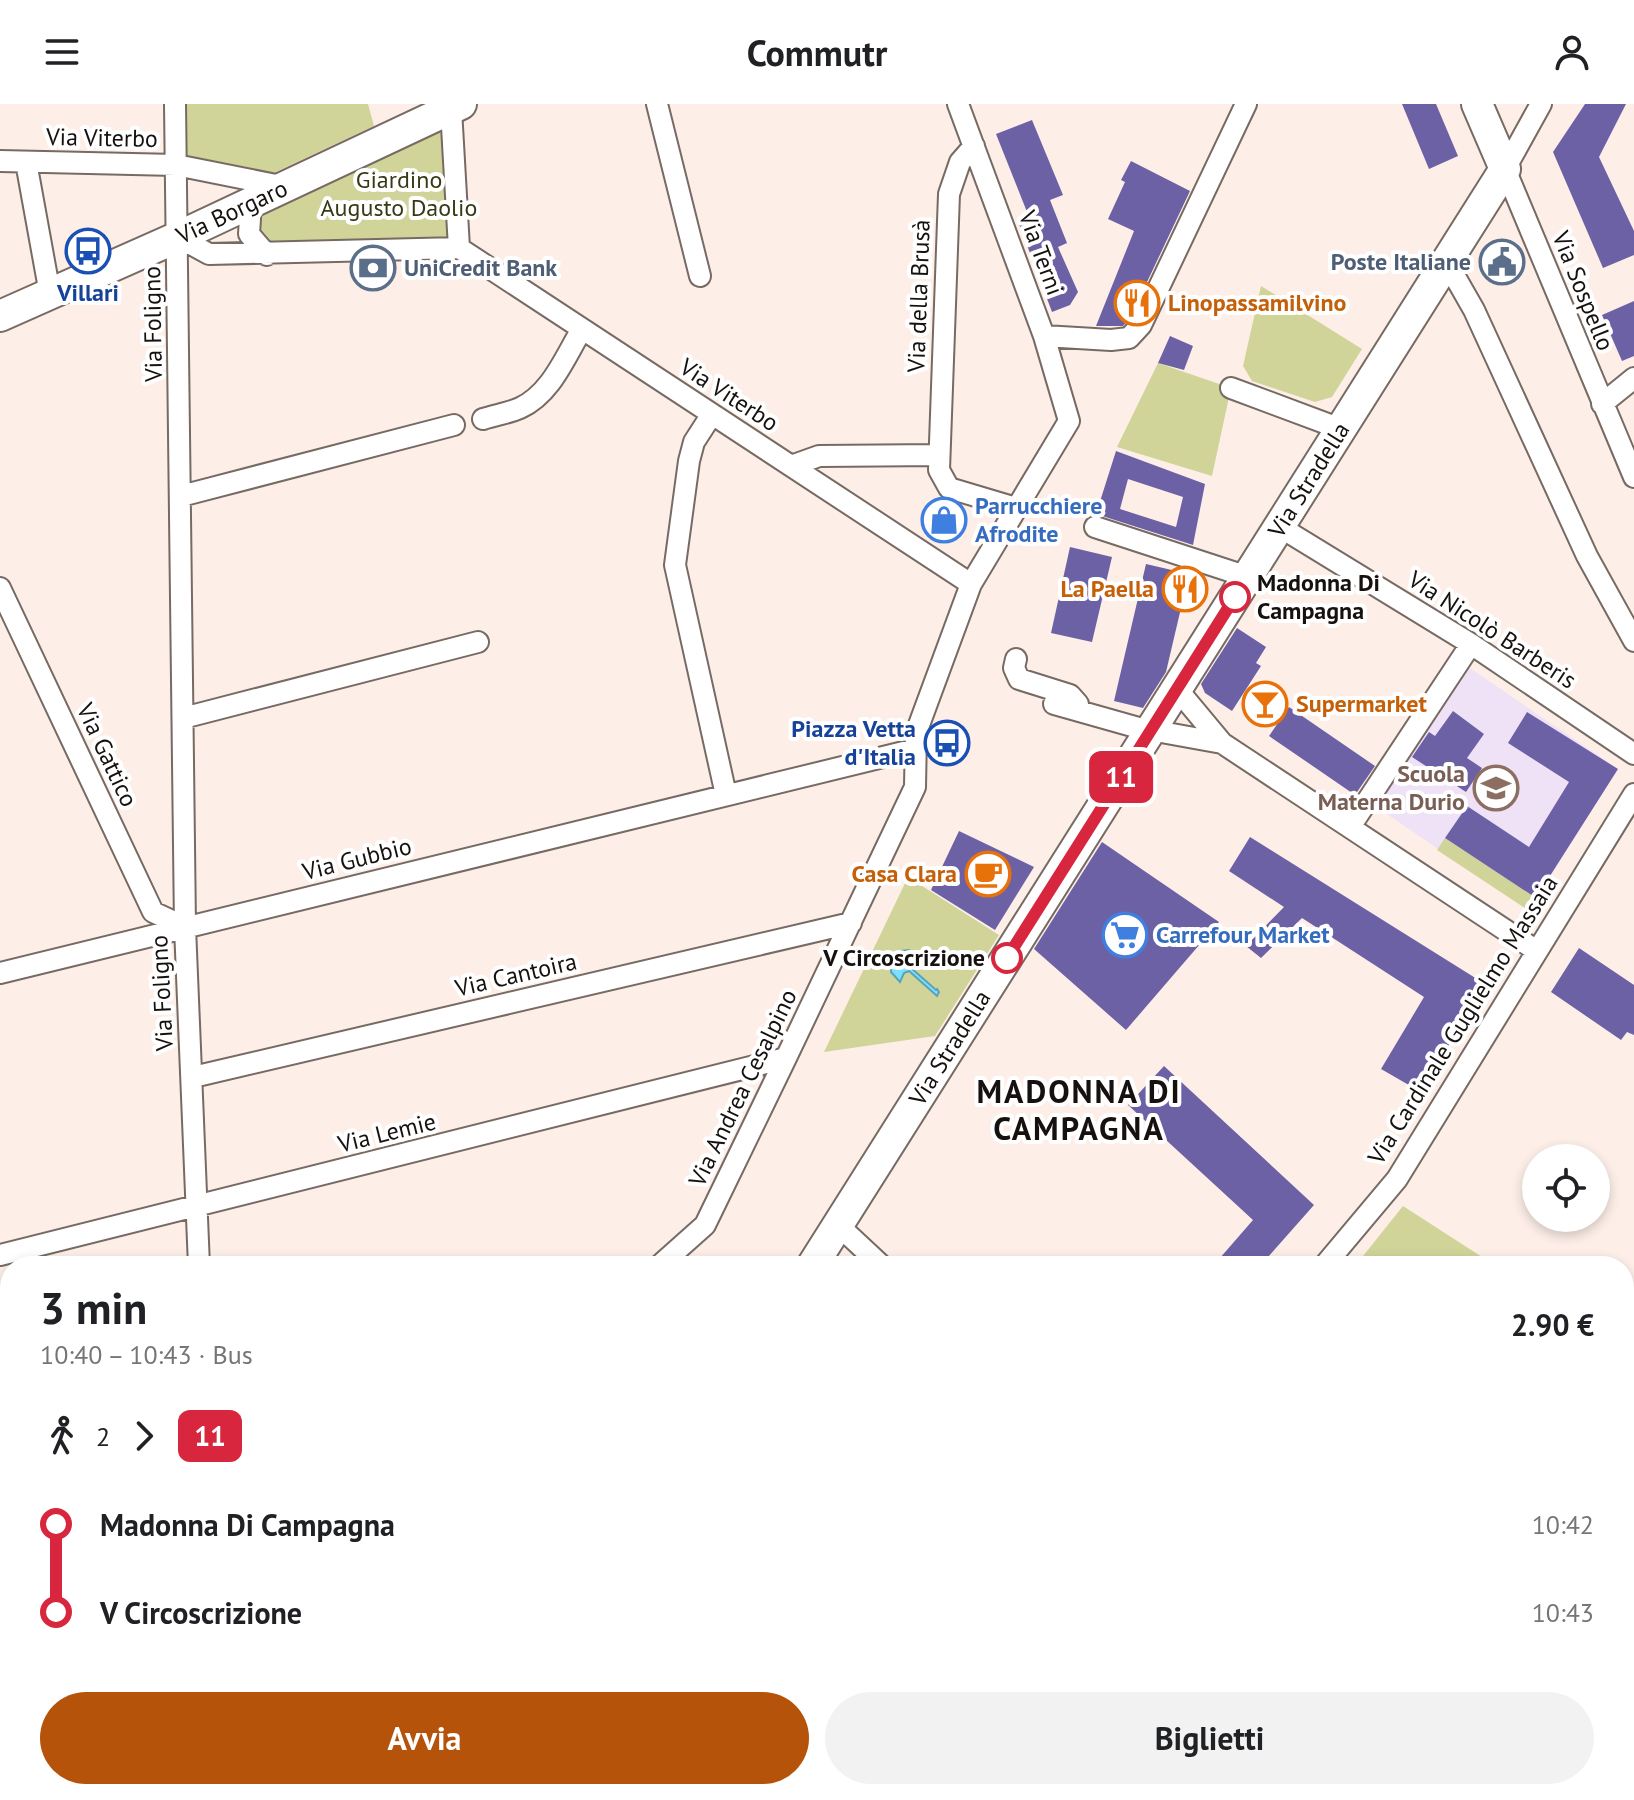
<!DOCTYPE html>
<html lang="it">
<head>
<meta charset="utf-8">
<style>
  :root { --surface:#fff; --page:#f2f2f2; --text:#202124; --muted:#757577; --accent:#b45309 }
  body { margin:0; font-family:"PT Sans",sans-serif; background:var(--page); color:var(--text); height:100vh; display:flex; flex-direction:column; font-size:30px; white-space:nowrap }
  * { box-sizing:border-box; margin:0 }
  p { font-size:26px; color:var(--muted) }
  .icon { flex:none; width:44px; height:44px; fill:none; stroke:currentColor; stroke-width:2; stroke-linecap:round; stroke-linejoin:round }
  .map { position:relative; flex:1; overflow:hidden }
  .panel { position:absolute; left:0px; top:1152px; width:1634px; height:544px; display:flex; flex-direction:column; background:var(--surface); border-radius:32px 32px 0 0; box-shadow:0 4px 12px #0003 }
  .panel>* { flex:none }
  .badge { padding:0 16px; border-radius:12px; font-size:28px; line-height:52px }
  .buttons { position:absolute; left:1522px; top:1040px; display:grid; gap:16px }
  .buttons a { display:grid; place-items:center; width:88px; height:88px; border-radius:50%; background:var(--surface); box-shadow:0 4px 12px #0003; font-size:40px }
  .map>.badge { position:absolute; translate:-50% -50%; box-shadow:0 0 0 4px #fff }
  .legs { display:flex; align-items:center; gap:12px; height:88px; padding:0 40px; font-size:26px }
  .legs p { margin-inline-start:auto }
  .summary { display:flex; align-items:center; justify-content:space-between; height:136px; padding:0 40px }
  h1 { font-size:44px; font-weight:700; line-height:60px }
  .cta { display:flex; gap:16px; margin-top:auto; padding:16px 40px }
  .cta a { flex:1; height:92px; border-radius:48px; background:var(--accent); color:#fff; font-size:32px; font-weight:700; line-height:92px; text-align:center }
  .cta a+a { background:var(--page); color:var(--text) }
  ul { padding:0 40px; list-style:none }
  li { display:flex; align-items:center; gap:28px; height:88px; font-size:30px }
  li i { display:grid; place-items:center; width:12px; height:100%; margin:0 10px; background:currentColor }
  li i::after { content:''; width:20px; height:20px; margin:-10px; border:6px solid; border-radius:50%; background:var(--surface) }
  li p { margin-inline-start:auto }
  li:first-child i { background:linear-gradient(#0000 50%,currentColor 0) }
  li:last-child i { background:linear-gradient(currentColor 50%,#0000 0) }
  header { display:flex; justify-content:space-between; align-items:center; height:104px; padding:0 40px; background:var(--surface); font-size:36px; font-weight:700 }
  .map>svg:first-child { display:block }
</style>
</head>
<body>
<header><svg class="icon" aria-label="menu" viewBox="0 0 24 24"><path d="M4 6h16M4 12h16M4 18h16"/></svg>Commutr<svg class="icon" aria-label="person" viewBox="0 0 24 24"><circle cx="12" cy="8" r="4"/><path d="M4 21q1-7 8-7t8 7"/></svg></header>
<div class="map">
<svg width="1634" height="1696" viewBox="0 0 1634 1696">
  <rect width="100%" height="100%" fill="#fdefe8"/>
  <path fill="#f0e2f6" d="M1464,560l154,105 -90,141 -153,-104z
    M1634,1553v64l-10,4v-64z"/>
  <path fill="#d0d498" d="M181,0h187l6,22 -105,49 -87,-15z
    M446,11l6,128 -180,6c-18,-18 -22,-23 -8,-46z
    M1261,182l101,63 -30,48 -17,5 -63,-21 -9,-15z
    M1158,259l73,25 -19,88 -95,-29z
    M1445,734l91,60 -8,12 -91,-60z
    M908,773l91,58 -64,101 -111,16z
    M1403,1102l93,60h-141z
    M1634,1260v44l-10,13v-44z
    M1179,1686h83l-7,10h-63z
    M1313,1686h252l4,10h-264z"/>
  <path fill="#77e1ff" stroke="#5aa3b7" stroke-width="2" d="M909,846l12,7 -11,10 26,23 1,-1 2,3 -2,4 -28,-25 -5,2 -4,9 -9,-10v-8l10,-13z"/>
  <path fill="#6d61a6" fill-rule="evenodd" d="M1402,0h34l22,52 -29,13z
    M1585,0h41l-27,53 35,74v24l-31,13 -50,-116z
    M1032,16l31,75 -13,5 17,43 -9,4 20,45 -8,13 -18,7 -34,-91 11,-4 -33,-83z
    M1131,57l59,30 -60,127 -7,8h-27l38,-95 -26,-12 17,-37 -4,-2z
    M1634,197v55l-12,5 -20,-46z
    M1170,232l23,10 -9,24 -26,-7z
    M1116,347l89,33 -12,61 -97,-31zM1128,375l55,18 -7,30 -56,-18z
    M1070,443l42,10 -20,85 -41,-9z
    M1146,460l43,10 -23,98 -23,36 -29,-7z
    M1237,524l29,19 -10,16 5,3 -29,45 -27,-18 -4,-9z
    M1289,603l86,59 -20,29 -86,-59z
    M1453,607l31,23 -17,24 15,10 -16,24 -54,-35 17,-25 6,4z
    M1527,608l91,57 -82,129 -91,-60 22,-32 62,41 40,-65 -61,-39z
    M959,727l75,36 -39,63 -64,-40z
    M1250,733l235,147 -64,108 -40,-23 43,-72 -122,-79 -41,40 -15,-12 38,-39 -55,-36z
    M1102,738l117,80 -93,108 -92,-81z
    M1579,844l55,37v50l-7,-3 -6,8 -70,-48z
    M1164,962l150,139 -54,61h-47l40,-46 -125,-115z"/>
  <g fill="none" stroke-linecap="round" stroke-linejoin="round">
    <g stroke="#766a63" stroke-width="24">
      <path id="street" d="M175,0l10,823 14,339
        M657,0l43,172
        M1541,0l-36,65 129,308
        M444,1l7,4 8,139
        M974,42l-14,16 -11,32 -10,276 10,18 67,20
        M0,57l176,4 110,22
        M26,58l24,132
        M251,99l-2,31 18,21
        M178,133l31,17 250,-6
        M459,144l512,336
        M1446,157l28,49 113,246 47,85
        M1044,232l67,4 18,-2 12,-13 105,-221
        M1231,284l110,41
        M1602,300l32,-26
        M712,310l-18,28 -5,19 -14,104 51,230
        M483,315c12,-4 26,-6 37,-11 31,-14 45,-51 62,-79
        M791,362l28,-10 120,-1
        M181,392l273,-71
        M1095,423l153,50
        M1280,423l191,117 163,110
        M0,484l153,324 32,15
        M1016,555l-2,9 5,11 51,16 8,9
        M1177,585l45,54 315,208
        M1054,600l85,24 83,15
        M183,614l295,-76
        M1350,723l121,-183
        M0,869l916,-224
        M193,973l658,-154
        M838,1121l44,41
        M0,1151l786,-197
        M659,1162l46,-41 81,-167 129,-271 1,-54 55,-149 98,-163 -25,-85 -86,-232
        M1324,1162l73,-87 237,-385
        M1624,1247l10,-13
        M0,1367l10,-3
        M0,1519l10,32
        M53,1686l3,10
        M212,1686v10
        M1595,1686l3,10
        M430,1696l4,-10
        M1279,1696l8,-10"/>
    </g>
    <g stroke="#766a63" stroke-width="34">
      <path id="secondary" d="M0,212l178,-79 283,-133
        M812,1162l693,-1097 -28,-65
        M904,1690l75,2
        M508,1696l4,-10"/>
    </g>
    <use href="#street" stroke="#fff" stroke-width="20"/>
    <use href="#secondary" stroke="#fff" stroke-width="30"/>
  </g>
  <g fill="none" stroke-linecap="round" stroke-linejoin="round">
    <g stroke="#fff" stroke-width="18">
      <path id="line-1" d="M1007,854l228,-361"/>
    </g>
    <use href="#line-1" stroke="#d7263d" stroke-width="12"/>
  </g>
  <defs>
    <g id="bus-ring" transform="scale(2.3)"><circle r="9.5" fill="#fff" stroke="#1a4fb4" stroke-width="1.5"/><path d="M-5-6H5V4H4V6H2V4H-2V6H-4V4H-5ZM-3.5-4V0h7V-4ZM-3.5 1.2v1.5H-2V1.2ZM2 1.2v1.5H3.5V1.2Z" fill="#1a4fb4"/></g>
    <g id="civic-ring" transform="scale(2.3)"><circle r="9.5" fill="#fff" stroke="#5c6f8a" stroke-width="1.5"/><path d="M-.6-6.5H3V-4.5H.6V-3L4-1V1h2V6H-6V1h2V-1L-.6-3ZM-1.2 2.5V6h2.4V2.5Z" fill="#5c6f8a"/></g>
    <g id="bank-ring" transform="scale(2.3)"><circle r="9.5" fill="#fff" stroke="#5c6f8a" stroke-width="1.5"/><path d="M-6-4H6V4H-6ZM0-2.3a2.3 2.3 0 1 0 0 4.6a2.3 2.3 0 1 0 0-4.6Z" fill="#5c6f8a"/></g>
    <g id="restaurant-ring" transform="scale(2.3)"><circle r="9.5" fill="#fff" stroke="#e8710a" stroke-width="1.5"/><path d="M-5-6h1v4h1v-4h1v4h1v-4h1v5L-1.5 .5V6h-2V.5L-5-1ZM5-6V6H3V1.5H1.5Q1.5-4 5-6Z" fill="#e8710a"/></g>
    <g id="shop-ring" transform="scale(2.3)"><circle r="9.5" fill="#fff" stroke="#3f7fe0" stroke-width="1.5"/><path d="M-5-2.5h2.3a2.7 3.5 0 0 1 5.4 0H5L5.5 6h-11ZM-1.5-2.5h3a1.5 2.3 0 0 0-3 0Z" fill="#3f7fe0"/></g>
    <g id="bar-ring" transform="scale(2.3)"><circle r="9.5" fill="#fff" stroke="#e8710a" stroke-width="1.5"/><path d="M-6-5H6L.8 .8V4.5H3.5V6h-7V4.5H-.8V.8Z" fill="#e8710a"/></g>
    <g id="school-ring" transform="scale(2.3)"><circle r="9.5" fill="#fff" stroke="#8d6e63" stroke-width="1.5"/><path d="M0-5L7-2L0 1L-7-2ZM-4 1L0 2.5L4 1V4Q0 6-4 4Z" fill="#8d6e63"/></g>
    <g id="cafe-ring" transform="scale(2.3)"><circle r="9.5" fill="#fff" stroke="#e8710a" stroke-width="1.5"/><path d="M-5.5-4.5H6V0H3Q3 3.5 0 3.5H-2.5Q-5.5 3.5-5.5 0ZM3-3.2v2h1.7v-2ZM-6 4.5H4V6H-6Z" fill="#e8710a"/></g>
    <g id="supermarket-ring" transform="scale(2.3)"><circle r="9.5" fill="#fff" stroke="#3f7fe0" stroke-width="1.5"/><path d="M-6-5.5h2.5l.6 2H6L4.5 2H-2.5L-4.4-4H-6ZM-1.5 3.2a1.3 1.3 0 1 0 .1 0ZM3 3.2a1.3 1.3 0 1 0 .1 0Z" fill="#3f7fe0"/></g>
  </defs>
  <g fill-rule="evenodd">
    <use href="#bus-ring" x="88" y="147"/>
    <use href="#civic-ring" x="1502" y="158"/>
    <use href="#bank-ring" x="373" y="164"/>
    <use href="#restaurant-ring" x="1137" y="199"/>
    <use href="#shop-ring" x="944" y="416"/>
    <use href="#restaurant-ring" x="1185" y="485"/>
    <use href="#bar-ring" x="1265" y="600"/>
    <use href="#bus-ring" x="947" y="639"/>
    <use href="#school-ring" x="1496" y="684"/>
    <use href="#cafe-ring" x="988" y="770"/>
    <use href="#supermarket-ring" x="1125" y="831"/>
  </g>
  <g fill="#fff" stroke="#d7263d" stroke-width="4">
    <circle cx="1235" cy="493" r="14"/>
    <circle cx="1007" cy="854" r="14"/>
  </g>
  <g text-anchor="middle" stroke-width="8" stroke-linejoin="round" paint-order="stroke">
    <g font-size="24" fill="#16110f" stroke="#fff">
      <text transform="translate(102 34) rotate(1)" y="8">Via Viterbo</text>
      <text transform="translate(232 108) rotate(-25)" y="8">Via Borgaro</text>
      <text transform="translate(1041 149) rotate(70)" y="8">Via Terni</text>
      <text transform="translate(1583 187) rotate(68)" y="8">Via Sospello</text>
      <text transform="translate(919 192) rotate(-88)" y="8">Via della Brusà</text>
      <text transform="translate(153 220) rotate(-91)" y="8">Via Foligno</text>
      <text transform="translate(729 291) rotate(33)" y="8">Via Viterbo</text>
      <text transform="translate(1309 376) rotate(-58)" y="8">Via Stradella</text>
      <text transform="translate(1492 526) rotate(33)" y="8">Via Nicolò Barberis</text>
      <text transform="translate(107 651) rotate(65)" y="8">Via Gattico</text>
      <text transform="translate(357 755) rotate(-14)" y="8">Via Gubbio</text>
      <text transform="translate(516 871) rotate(-13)" y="8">Via Cantoira</text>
      <text transform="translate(162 889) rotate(-93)" y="8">Via Foligno</text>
      <text transform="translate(1463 916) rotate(-58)" y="8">Via Cardinale Guglielmo Massaia</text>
      <text transform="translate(950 944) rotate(-58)" y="8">Via Stradella</text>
      <text transform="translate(743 984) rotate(-64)" y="8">Via Andrea Cesalpino</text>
      <text transform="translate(387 1029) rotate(-14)" y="8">Via Lemie</text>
    </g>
    <g font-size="24" fill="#373814" stroke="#fff">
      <text x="399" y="84">Giardino<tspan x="399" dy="28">Augusto Daolio</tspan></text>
    </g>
    <g font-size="24" font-weight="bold" fill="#4e5e75" stroke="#fff" text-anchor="end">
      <text x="1471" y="166">Poste Italiane</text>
      <text x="404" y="172" text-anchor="start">UniCredit Bank</text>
    </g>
    <g font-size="24" font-weight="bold" fill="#164399" stroke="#fff">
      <text x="88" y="197">Villari</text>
      <text x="916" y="633" text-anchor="end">Piazza Vetta<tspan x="916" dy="28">d'Italia</tspan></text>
    </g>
    <g font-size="24" font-weight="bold" fill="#c56008" stroke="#fff" text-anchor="start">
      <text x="1168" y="207">Linopassamilvino</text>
      <text x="1154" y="493" text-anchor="end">La Paella</text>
      <text x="1296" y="608">Supermarket</text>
      <text x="957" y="778" text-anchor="end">Casa Clara</text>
    </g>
    <g font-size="24" font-weight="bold" fill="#366cbe" stroke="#fff" text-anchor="start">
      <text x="975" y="410">Parrucchiere<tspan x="975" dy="28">Afrodite</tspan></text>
      <text x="1156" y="839">Carrefour Market</text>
    </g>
    <g font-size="24" font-weight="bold" fill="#16110f" stroke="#fff" text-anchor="start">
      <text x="1257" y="487">Madonna Di<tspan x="1257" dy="28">Campagna</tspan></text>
      <text x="985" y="862" text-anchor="end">V Circoscrizione</text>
    </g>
    <g font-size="24" font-weight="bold" fill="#785e54" stroke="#fff" text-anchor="end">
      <text x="1465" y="678">Scuola<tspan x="1465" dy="28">Materna Durio</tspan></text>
    </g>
    <g font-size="32" font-weight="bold" letter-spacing="2" fill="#16110f" stroke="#fff">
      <text x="1079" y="999">MADONNA DI<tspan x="1079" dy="37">CAMPAGNA</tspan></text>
    </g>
  </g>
</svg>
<div class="buttons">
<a><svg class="icon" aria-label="locate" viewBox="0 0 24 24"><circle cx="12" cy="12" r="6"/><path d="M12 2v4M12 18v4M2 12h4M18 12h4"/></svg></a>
</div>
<b class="badge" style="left:1121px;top:673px;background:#d7263d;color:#fff">11</b>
<section class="panel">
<div class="summary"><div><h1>3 min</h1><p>10:40 – 10:43 · Bus</p></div><b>2.90 €</b></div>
<div class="legs"><svg class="icon" aria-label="walk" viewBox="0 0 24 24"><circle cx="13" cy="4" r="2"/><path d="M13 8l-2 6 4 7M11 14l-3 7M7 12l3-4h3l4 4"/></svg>2<svg class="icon" aria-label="forward" viewBox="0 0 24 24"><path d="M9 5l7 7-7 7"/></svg><b class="badge" style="background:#d7263d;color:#fff">11</b></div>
<ul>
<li><i style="color:#d7263d"></i><b>Madonna Di Campagna</b><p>10:42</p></li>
<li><i style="color:#d7263d"></i><b>V Circoscrizione</b><p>10:43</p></li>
</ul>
<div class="cta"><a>Avvia</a><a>Biglietti</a></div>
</section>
</div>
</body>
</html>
